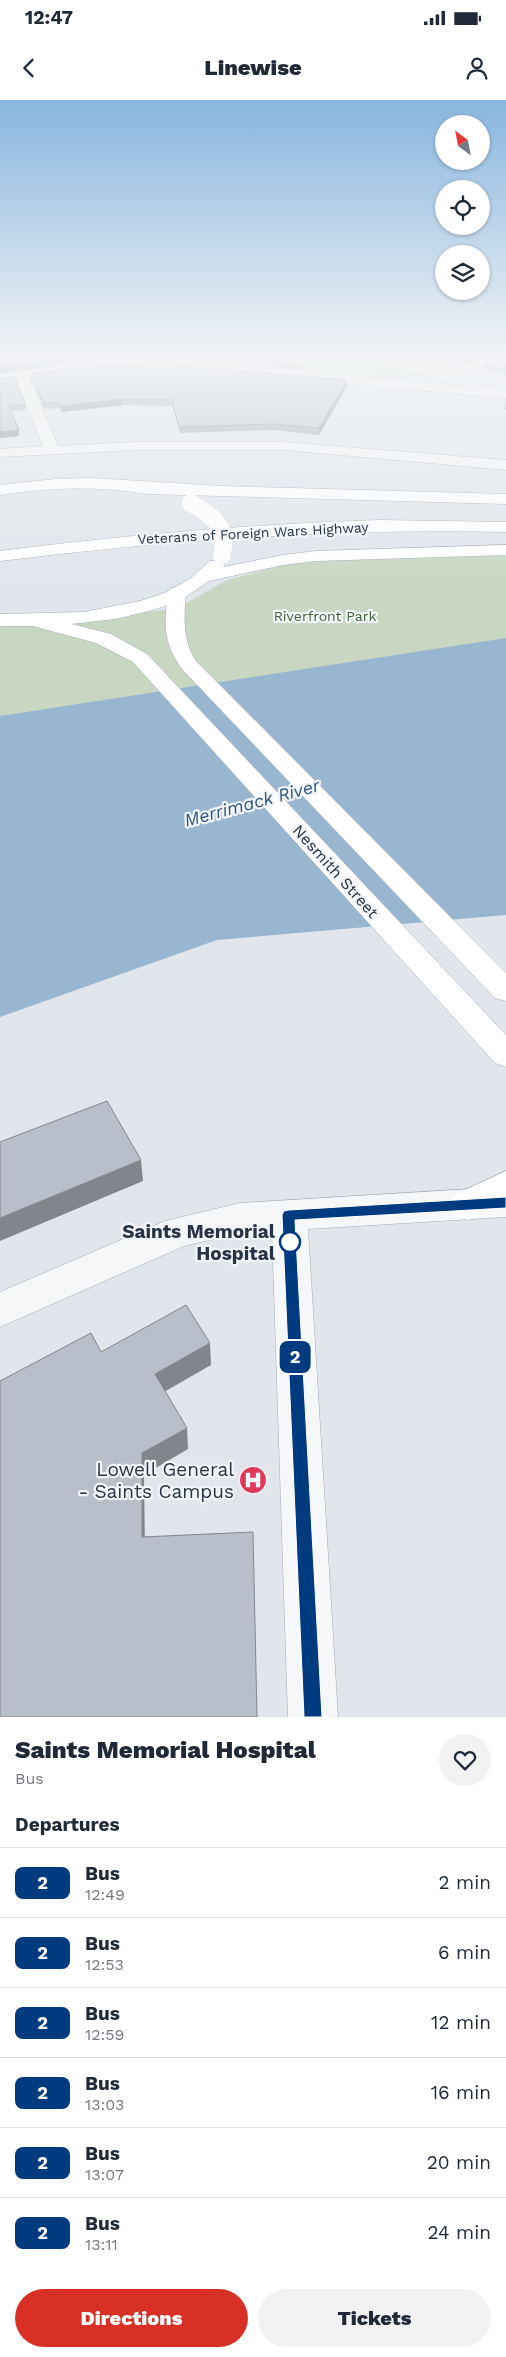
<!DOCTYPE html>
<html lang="en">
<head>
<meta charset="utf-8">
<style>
  :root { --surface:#fff; --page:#f2f2f3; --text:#1f2937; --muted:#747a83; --line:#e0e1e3; --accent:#d93025 }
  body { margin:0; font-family:"Work Sans",sans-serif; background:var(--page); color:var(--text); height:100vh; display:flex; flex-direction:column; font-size:19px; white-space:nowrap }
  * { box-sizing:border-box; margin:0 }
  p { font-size:16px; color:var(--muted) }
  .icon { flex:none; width:28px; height:28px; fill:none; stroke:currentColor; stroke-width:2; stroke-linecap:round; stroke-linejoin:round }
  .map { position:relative; height:1617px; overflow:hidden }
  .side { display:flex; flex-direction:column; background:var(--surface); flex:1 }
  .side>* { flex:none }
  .badge { padding:0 10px; border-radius:8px; font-size:18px; line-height:32px }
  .needle { width:32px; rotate:328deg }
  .controls { position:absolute; left:435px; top:15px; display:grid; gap:10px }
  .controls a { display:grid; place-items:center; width:55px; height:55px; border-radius:50%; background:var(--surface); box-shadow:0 1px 4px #0004; font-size:25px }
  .map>.badge { position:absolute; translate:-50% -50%; box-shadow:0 0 0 2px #fff }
  h2 { padding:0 15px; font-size:19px; line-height:45px }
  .round { display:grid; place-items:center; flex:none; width:52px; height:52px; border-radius:26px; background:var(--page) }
  .summary { display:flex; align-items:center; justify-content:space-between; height:85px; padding:0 15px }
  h1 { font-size:24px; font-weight:800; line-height:38px }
  .action { display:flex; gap:10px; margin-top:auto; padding:10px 15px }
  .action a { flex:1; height:58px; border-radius:30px; background:var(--accent); color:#fff; font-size:20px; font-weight:800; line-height:58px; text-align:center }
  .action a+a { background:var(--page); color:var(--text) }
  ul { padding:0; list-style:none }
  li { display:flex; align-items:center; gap:15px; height:70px; padding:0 15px; border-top:1px solid var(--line) }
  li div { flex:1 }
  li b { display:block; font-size:19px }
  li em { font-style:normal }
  li .badge { min-width:55px; font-weight:700; text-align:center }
  .status { display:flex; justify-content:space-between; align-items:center; height:35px; padding:0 25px; background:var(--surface); direction:ltr }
  .status svg { height:14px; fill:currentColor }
  header { display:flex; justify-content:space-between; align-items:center; height:65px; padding:0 15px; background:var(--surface); font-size:22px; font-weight:800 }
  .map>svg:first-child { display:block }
</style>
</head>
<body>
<div class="status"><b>12:47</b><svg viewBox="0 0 49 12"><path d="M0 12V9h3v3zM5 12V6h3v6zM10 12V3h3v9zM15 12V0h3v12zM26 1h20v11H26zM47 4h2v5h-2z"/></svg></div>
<header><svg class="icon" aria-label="back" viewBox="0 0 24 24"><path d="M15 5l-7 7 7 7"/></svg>Linewise<svg class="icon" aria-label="person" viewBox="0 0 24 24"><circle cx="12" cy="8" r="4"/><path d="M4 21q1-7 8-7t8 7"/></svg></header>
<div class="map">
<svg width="506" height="1617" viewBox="0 0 506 1617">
  <rect width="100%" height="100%" fill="#e1e6ec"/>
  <path fill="#c8d7c2" d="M181,257h170l92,23 -278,-21z
    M397,450l109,6v100l-506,90v-119l176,-18 51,-29 85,-23z"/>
  <path fill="#99b6d0" d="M506,538v277l-289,25 -217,77v-301z"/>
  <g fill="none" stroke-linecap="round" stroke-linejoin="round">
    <g stroke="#a5adb7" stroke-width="1">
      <path id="minor" d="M90,257h14l5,3 67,1 330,29v8l-330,-29 -70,-1z
        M372,257h21l55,14 41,-14 17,2 -60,21 -72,-20z
        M80,263l6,4 -2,3 -55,8 29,68 79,-4h147l222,18v10l-222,-20h-147l-137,7v-8l43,-3 -27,-66 -16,2v-8z
        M506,1087v30l-198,12 30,488h-50l-16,-486 -32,2 -56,13 -184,81v-35l165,-71 75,-18z"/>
    </g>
    <g stroke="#a5adb7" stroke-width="1">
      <path id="secondary" d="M177,487l7,2 2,4c-2,24 -4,47 10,68l310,312v28l-11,-3 -313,-329c-19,-27 -18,-44 -14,-76l2,-4z
        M36,515l75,19 36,20 359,381v32l-11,-4 -362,-401 -37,-19 -67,-18 -3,-4 3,-4z
        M506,1071v31l-37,18 -13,-4 -5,-11 5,-11z"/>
    </g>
    <g stroke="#9fabb9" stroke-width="1">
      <path id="primary" d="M92,378l130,8 284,8v10l-359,-10c-50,-8 -98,-7 -147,1v-10l55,-6z
        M379,420l127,2v10c-170,-4 -337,8 -506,29v-10c126,-16 252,-27 379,-31z
        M506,445v10l-190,6 -33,4 -74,16 -28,19 -28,10 -37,9 -63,7h-53v-12l84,-2 56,-11 27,-9 24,-14 19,-17h12l3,4 -2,2 60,-12 33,-4z"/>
    </g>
    <use href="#minor" fill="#f5f7f9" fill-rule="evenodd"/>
    <use href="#secondary" fill="#fff" fill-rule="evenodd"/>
    <use href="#primary" fill="#fff" fill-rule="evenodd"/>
    <g stroke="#9fabb9" stroke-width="18" stroke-linecap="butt">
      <path id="primary-bridge" d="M191,403c23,14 37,23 31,52"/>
    </g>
    <use href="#primary-bridge" stroke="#fff" stroke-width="18"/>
  </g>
  <path fill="#9ea4ae" d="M118,257h181l4,8v5l-127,-11h-53z
    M431,257h52l-21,7z
    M506,257v18l-24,-6 1,-5z
    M31,274l316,12 -28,49 -45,-5 -94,3 -8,-27 -49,-1 -61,7 -3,-4 -15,1 -12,-29z
    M0,278l26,27v5l-15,1 8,25 -19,2z
    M506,295v15h-2z"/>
  <path fill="#81868d" d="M71,257h19v3l-90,13v-6z
    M469,257h14l-21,7v-5z
    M347,280v6l-28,49v-7z
    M123,299v6l-61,7 -1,-6z
    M19,330v6l-19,2v-6z
    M141,1060l2,21 -143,60v-23z
    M210,1243l1,22 -54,31 -2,-22z
    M187,1328l1,21 -44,26 1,82 -3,-20v-84z"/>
  <path fill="#b8bfca" stroke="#81868d" d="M0,257h71l-71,10z
    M212,257h87l4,8z
    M452,257h17l-7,2z
    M504,257h2v13l-23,-6z
    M105,263l71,2 171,15 -28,48 -45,-4 -95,3 -7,-27 -49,-1 -62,7 -3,-4 -14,1 -13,-29z
    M14,277l12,28 -17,1 10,24 -19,2v-54z
    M107,1001l34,59 -141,58v-76z
    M186,1205l24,38 -55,31 32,54 -45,25v84l111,-5 4,185h-257v-336l91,-48 10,19z"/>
  <linearGradient id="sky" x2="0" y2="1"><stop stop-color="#88b5de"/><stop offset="0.53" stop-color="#f2f4f6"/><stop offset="1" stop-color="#f2f4f6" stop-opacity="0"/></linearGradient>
  <rect width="506" height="483" fill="url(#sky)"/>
  <path fill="#003b80" stroke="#fff" d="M506,1097v11l-211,12 27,497h-18l-22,-502 2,-4 5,-1z"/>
  <defs>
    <g id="hospital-disc" transform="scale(1.4375)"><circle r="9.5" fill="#de395a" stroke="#f2f5f9"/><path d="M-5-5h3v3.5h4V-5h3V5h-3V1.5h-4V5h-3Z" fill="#fff"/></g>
  </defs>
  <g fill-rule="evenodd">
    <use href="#hospital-disc" x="253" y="1380"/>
  </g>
  <circle fill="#fff" stroke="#003b80" stroke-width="2.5" cx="290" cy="1142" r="10"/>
  <g text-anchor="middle" stroke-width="4.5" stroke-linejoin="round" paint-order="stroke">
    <g font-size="14" fill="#273446" stroke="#f2f5f9">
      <text transform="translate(253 433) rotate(-3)" y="5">Veterans of Foreign Wars Highway</text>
    </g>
    <g font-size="14" fill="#3f6333" stroke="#f2f5f9">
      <text x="325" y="521">Riverfront Park</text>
    </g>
    <g font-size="16" fill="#273446" stroke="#f2f5f9">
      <text transform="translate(336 771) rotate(48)" y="6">Nesmith Street</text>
    </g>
    <g font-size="18" font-style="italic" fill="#2c557f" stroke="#f2f5f9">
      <text transform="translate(252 703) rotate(-15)" y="6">Merrimack River</text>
    </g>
    <g font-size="19" font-weight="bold" fill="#273446" stroke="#f2f5f9" text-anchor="end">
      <text x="275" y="1138">Saints Memorial<tspan x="275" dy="22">Hospital</tspan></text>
    </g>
    <g font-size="19" fill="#273446" stroke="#f2f5f9" text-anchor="end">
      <text x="234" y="1376">Lowell General<tspan x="234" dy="22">- Saints Campus</tspan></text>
    </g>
  </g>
</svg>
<div class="controls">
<a><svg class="needle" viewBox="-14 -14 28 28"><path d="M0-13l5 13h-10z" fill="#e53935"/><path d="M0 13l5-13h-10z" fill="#747a83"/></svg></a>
<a><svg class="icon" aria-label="locate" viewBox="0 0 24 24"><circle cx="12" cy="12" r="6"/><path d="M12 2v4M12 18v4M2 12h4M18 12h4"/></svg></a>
<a><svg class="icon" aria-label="layers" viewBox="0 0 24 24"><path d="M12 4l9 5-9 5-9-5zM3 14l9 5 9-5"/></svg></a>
</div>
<b class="badge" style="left:295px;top:1257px;background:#003b80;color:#fff">2</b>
</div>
<section class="side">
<div class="summary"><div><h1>Saints Memorial Hospital</h1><p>Bus</p></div><a class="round"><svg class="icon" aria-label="heart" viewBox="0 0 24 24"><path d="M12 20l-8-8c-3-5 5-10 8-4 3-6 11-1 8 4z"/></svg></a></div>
<h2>Departures</h2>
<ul>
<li><span class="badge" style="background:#003b80;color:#fff">2</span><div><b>Bus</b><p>12:49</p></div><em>2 min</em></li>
<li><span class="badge" style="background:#003b80;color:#fff">2</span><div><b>Bus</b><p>12:53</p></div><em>6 min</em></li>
<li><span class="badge" style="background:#003b80;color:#fff">2</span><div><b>Bus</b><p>12:59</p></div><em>12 min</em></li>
<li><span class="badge" style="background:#003b80;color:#fff">2</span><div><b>Bus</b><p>13:03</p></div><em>16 min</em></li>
<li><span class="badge" style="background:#003b80;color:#fff">2</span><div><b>Bus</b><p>13:07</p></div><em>20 min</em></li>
<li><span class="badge" style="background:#003b80;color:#fff">2</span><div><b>Bus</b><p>13:11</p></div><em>24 min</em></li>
</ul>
<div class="action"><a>Directions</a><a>Tickets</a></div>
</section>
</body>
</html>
